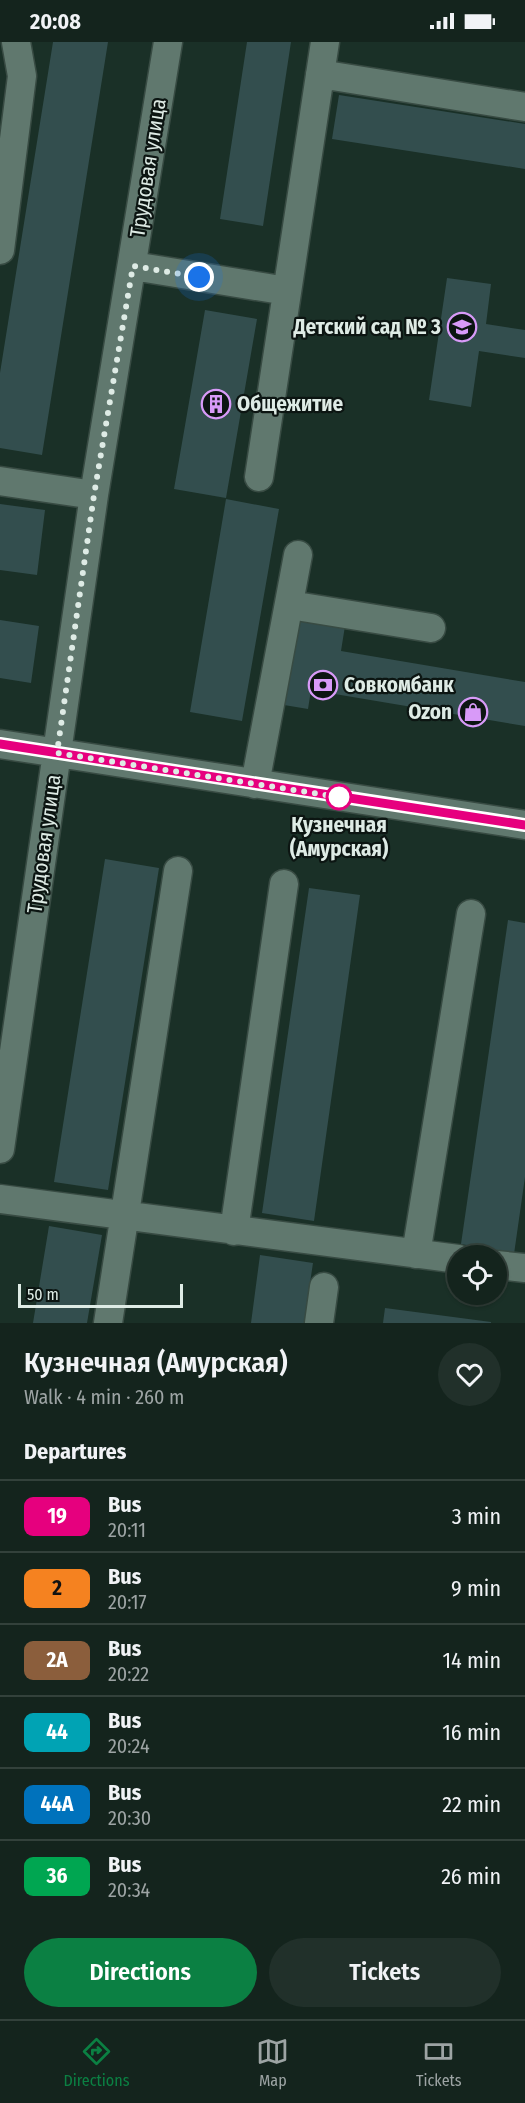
<!DOCTYPE html>
<html lang="en">
<head>
<meta charset="utf-8">
<style>
  :root { --surface:#14241d; --page:#21302a; --text:#f1f3f6; --muted:#9da4a4; --line:#33413b; --accent:#0b8043 }
  body { margin:0; font-family:"Fira Sans Condensed",sans-serif; background:var(--page); color:var(--text); height:100vh; display:flex; flex-direction:column; font-size:22px; white-space:nowrap }
  * { box-sizing:border-box; margin:0 }
  p { font-size:20px; color:var(--muted) }
  .icon { flex:none; width:33px; height:33px; fill:none; stroke:currentColor; stroke-width:2; stroke-linecap:round; stroke-linejoin:round }
  .map { position:relative; height:1281px; overflow:hidden }
  .panel { display:flex; flex-direction:column; background:var(--surface); flex:1 }
  .panel>* { flex:none }
  .badge { padding:0 12px; border-radius:9px; font-size:21px; line-height:39px }
  .fabs { position:absolute; left:447px; top:1203px; display:grid; gap:12px }
  .fabs a { display:grid; place-items:center; width:60px; height:60px; border-radius:50%; background:var(--surface); box-shadow:0 2px 4px #0004,0 0 0 2px var(--line); font-size:30px }
  .scale { position:absolute; left:18px; bottom:15px; width:165px; box-sizing:border-box; padding-left:6px; border:3px solid #deebe5; border-top:0; font-size:16px; line-height:21px; white-space:nowrap; color:#deebe5; -webkit-text-stroke:4px #0c1512; paint-order:stroke }
  .you { position:absolute; width:30px; height:30px; margin:-15px; border:4px solid #fff; border-radius:50%; background:#1a73e8; box-shadow:0 0 0 9px #1a73e833 }
  .map>.badge { position:absolute; translate:-50% -50%; box-shadow:0 0 0 3px #fff }
  h2 { padding:0 24px; font-size:22px; line-height:54px }
  .round { display:grid; place-items:center; flex:none; width:63px; height:63px; border-radius:32px; background:var(--page) }
  .headline { display:flex; align-items:center; justify-content:space-between; height:102px; padding:0 24px }
  h1 { font-size:28px; font-weight:600; line-height:45px }
  .cta { display:flex; gap:12px; margin-top:auto; padding:12px 24px }
  .cta a { flex:1; height:69px; border-radius:36px; background:var(--accent); color:#fff; font-size:24px; font-weight:600; line-height:69px; text-align:center }
  .cta a+a { background:var(--page); color:var(--text) }
  ul { padding:0; list-style:none }
  li { display:flex; align-items:center; gap:18px; height:72px; padding:0 24px; border-top:2px solid var(--line) }
  li div { flex:1 }
  li b { display:block; font-size:22px }
  li em { font-style:normal }
  li .badge { min-width:66px; font-weight:700; text-align:center }
  .status { display:flex; justify-content:space-between; align-items:center; height:42px; padding:0 30px; background:var(--surface); direction:ltr }
  .status svg { height:16px; fill:currentColor }
  .dock { display:flex; justify-content:space-around; align-items:center; height:84px; border-top:2px solid var(--line); background:var(--surface); font-size:16px; color:var(--muted) }
  .dock a { display:grid; justify-items:center; gap:3px }
  .dock .selected { color:var(--accent) }
  .map>svg:first-child { display:block }
</style>
</head>
<body>
<div class="status"><b>20:08</b><svg viewBox="0 0 49 12"><path d="M0 12V9h3v3zM5 12V6h3v6zM10 12V3h3v9zM15 12V0h3v12zM26 1h20v11H26zM47 4h2v5h-2z"/></svg></div>
<div class="map">
<svg width="525" height="1281" viewBox="0 0 525 1281">
  <rect width="100%" height="100%" fill="#1a3027"/>
  <path fill="#334e4e" d="M53,0h55l-66,413 -42,-7v-75z
    M247,0h44l-28,184 -43,-7z
    M339,53l186,29v45l-193,-30z
    M447,236l44,6 -5,40 39,6v28l-46,-7 -8,56 -42,-7z
    M205,268l52,9 -31,179 -52,-9z
    M226,457l53,10 -37,212 -52,-9z
    M0,462l45,6 -8,65 -37,-5z
    M298,576l47,8 -4,25 184,31v44l-214,-36 -3,19 -24,-4z
    M0,578l39,6 -8,57 -31,-5z
    M105,817l54,9 -51,322 -54,-8z
    M309,846l51,7 -46,326 -52,-8z
    M508,878l17,3v254l-11,77 -53,-10z
    M49,1184l53,9 -15,88h-54z
    M260,1213l53,8 -9,60h-53z
    M385,1266l106,14v1h-108z"/>
  <g fill="none" stroke-linecap="round" stroke-linejoin="round">
    <g stroke="#384b43" stroke-width="31">
      <path id="minor" d="M320,32l205,33
        M0,208l22,-174 -6,-34
        M133,224l154,25
        M259,435l66,-435
        M0,439l94,14
        M290,563l141,23
        M0,702l525,81
        M255,742l43,-229
        M0,1107l94,-654 74,-453
        M0,1157l458,60
        M234,1189l50,-347
        M416,1212l55,-340
        M496,1223l29,3
        M108,1281l70,-452
        M319,1281l5,-36"/>
    </g>
    <use href="#minor" stroke="#60786e" stroke-width="28"/>
  </g>
  <g fill="none" stroke-linecap="round" stroke-linejoin="round">
    <g stroke="#fff" stroke-width="14">
      <path id="line" d="M0,702l525,81"/>
    </g>
    <use href="#line" stroke="#e6007e" stroke-width="9"/>
    <path stroke="#deebe5" stroke-width="6" stroke-dasharray="0 10.8" d="M199,235l-66,-11 -39,229 -37,258 288,45 -6,-1"/>
  </g>
  <defs>
    <g id="school-ring" transform="scale(1.5)"><circle r="9.5" fill="#0c1512" stroke="#d89af8" stroke-width="1.5"/><path d="M0-5L7-2L0 1L-7-2ZM-4 1L0 2.5L4 1V4Q0 6-4 4Z" fill="#d89af8"/></g>
    <g id="building-ring" transform="scale(1.5)"><circle r="9.5" fill="#0c1512" stroke="#d89af8" stroke-width="1.5"/><path d="M-4-6H4V6H1V3H-1V6H-4ZM-2.5-4.3h1.7v1.8h-1.7ZM.8-4.3h1.7v1.8H.8ZM-2.5-1h1.7V.8h-1.7ZM.8-1h1.7V.8H.8Z" fill="#d89af8"/></g>
    <g id="bank-ring" transform="scale(1.5)"><circle r="9.5" fill="#0c1512" stroke="#d89af8" stroke-width="1.5"/><path d="M-6-4H6V4H-6ZM0-2.3a2.3 2.3 0 1 0 0 4.6a2.3 2.3 0 1 0 0-4.6Z" fill="#d89af8"/></g>
    <g id="shop-ring" transform="scale(1.5)"><circle r="9.5" fill="#0c1512" stroke="#d89af8" stroke-width="1.5"/><path d="M-5-2.5h2.3a2.7 3.5 0 0 1 5.4 0H5L5.5 6h-11ZM-1.5-2.5h3a1.5 2.3 0 0 0-3 0Z" fill="#d89af8"/></g>
  </defs>
  <g fill-rule="evenodd">
    <use href="#school-ring" x="462" y="285"/>
    <use href="#building-ring" x="216" y="362"/>
    <use href="#bank-ring" x="323" y="643"/>
    <use href="#shop-ring" x="473" y="670"/>
  </g>
  <circle fill="#fff" stroke="#e6007e" stroke-width="3" cx="339" cy="755" r="12"/>
  <g text-anchor="middle" stroke-width="4.5" stroke-linejoin="round" paint-order="stroke">
    <g font-size="21" fill="#deebe5" stroke="#0c1512">
      <text transform="translate(148 126) rotate(-81)" y="7">Трудовая улица</text>
      <text transform="translate(44 802) rotate(-82)" y="7">Трудовая улица</text>
    </g>
    <g font-size="21" font-weight="bold" fill="#deebe5" stroke="#0c1512" text-anchor="end">
      <text x="441" y="292">Детский сад № 3</text>
      <text x="237" y="369" text-anchor="start">Общежитие</text>
      <text x="344" y="650" text-anchor="start">Совкомбанк</text>
      <text x="452" y="677">Ozon</text>
    </g>
    <g font-size="21" font-weight="bold" fill="#deebe5" stroke="#0c1512">
      <text x="339" y="790">Кузнечная<tspan x="339" dy="24">(Амурская)</tspan></text>
    </g>
  </g>
</svg>
<div class="fabs">
<a><svg class="icon" aria-label="locate" viewBox="0 0 24 24"><circle cx="12" cy="12" r="6"/><path d="M12 2v4M12 18v4M2 12h4M18 12h4"/></svg></a>
</div>
<div class="scale">50 m</div>
<div class="you" style="left:199px;top:235px"></div>
</div>
<section class="panel">
<div class="headline"><div><h1>Кузнечная (Амурская)</h1><p>Walk · 4 min · 260 m</p></div><a class="round"><svg class="icon" aria-label="heart" viewBox="0 0 24 24"><path d="M12 20l-8-8c-3-5 5-10 8-4 3-6 11-1 8 4z"/></svg></a></div>
<h2>Departures</h2>
<ul>
<li><span class="badge" style="background:#e6007e;color:#fff">19</span><div><b>Bus</b><p>20:11</p></div><em>3 min</em></li>
<li><span class="badge" style="background:#f58220;color:#111">2</span><div><b>Bus</b><p>20:17</p></div><em>9 min</em></li>
<li><span class="badge" style="background:#8b5e3c;color:#fff">2А</span><div><b>Bus</b><p>20:22</p></div><em>14 min</em></li>
<li><span class="badge" style="background:#00a3b4;color:#fff">44</span><div><b>Bus</b><p>20:24</p></div><em>16 min</em></li>
<li><span class="badge" style="background:#0072bc;color:#fff">44А</span><div><b>Bus</b><p>20:30</p></div><em>22 min</em></li>
<li><span class="badge" style="background:#00a651;color:#fff">36</span><div><b>Bus</b><p>20:34</p></div><em>26 min</em></li>
</ul>
<div class="cta"><a>Directions</a><a>Tickets</a></div>
</section>
<nav class="dock">
<a class="selected"><svg class="icon" aria-label="directions" viewBox="0 0 24 24"><path d="M12 3l9 9-9 9-9-9zM9 14v-3h6M13 9l2 2-2 2"/></svg>Directions</a>
<a><svg class="icon" aria-label="map" viewBox="0 0 24 24"><path d="M3 6l6-2 6 2 6-2v14l-6 2-6-2-6 2zM9 4v14M15 6v14"/></svg>Map</a>
<a><svg class="icon" aria-label="tickets" viewBox="0 0 24 24"><path d="M3 7h18v10H3zM15 7v10"/></svg>Tickets</a>
</nav>
</body>
</html>
